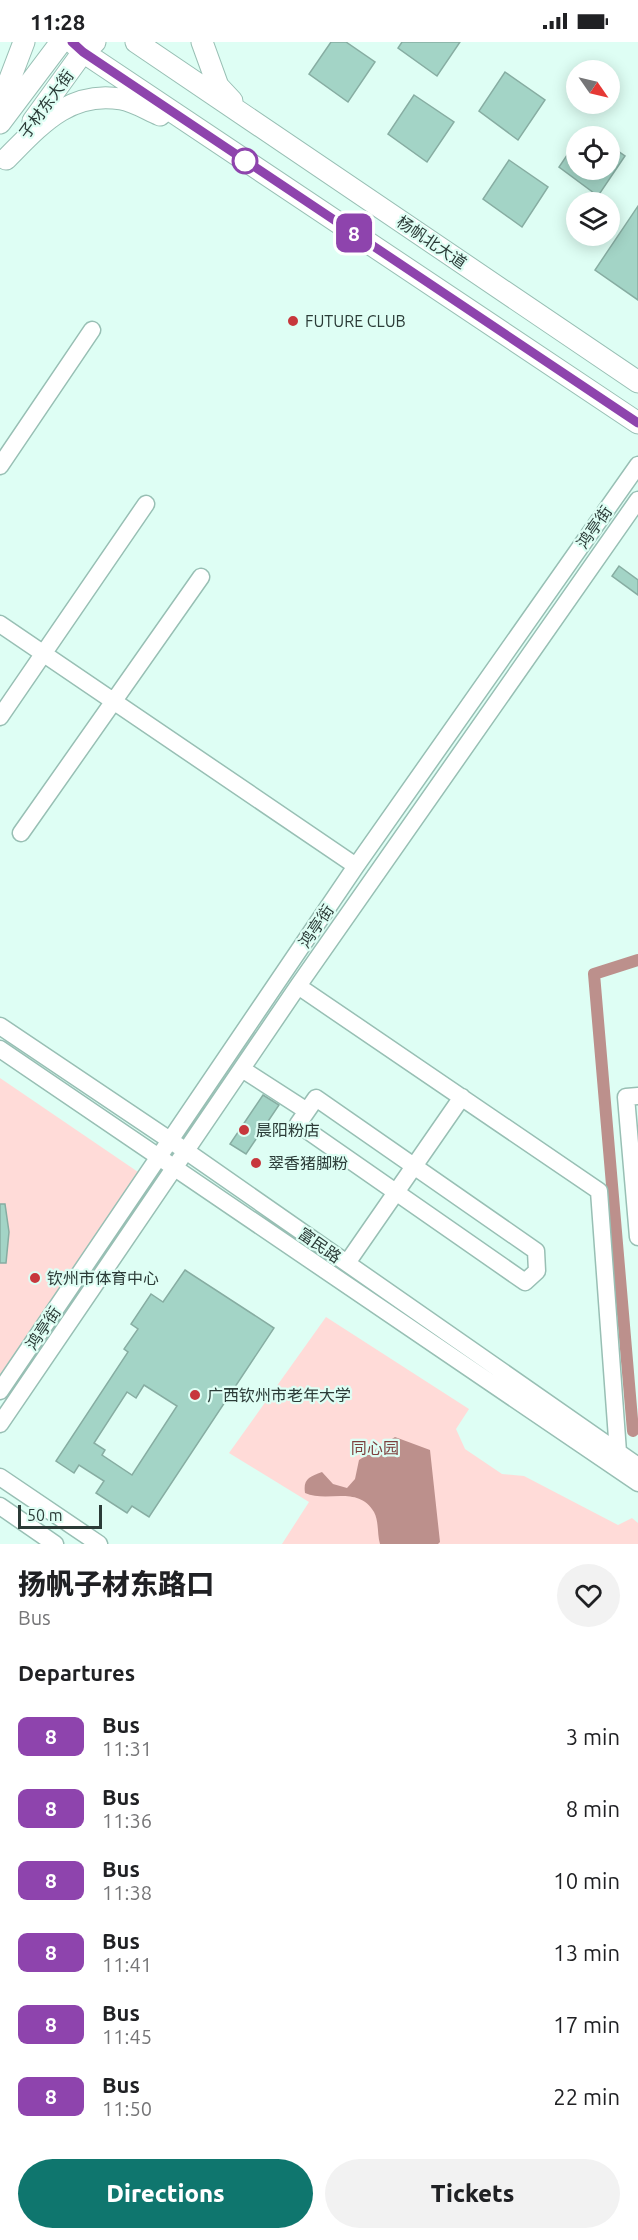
<!DOCTYPE html>
<html lang="en">
<head>
<meta charset="utf-8">
<style>
  :root { --surface:#fff; --page:#f2f2f2; --text:#202124; --muted:#757577; --accent:#0f766e }
  body { margin:0; font-family:Ubuntu,"Noto Sans SC",sans-serif; background:var(--page); color:var(--text); height:100vh; display:flex; flex-direction:column; font-size:22px; white-space:nowrap }
  * { box-sizing:border-box; margin:0 }
  p { font-size:20px; color:var(--muted) }
  .icon { flex:none; width:33px; height:33px; fill:none; stroke:currentColor; stroke-width:2; stroke-linecap:round; stroke-linejoin:round }
  .map { position:relative; height:1502px; overflow:hidden }
  .panel { display:flex; flex-direction:column; background:var(--surface); flex:1 }
  .panel>* { flex:none }
  .badge { padding:0 12px; border-radius:9px; font-size:21px; line-height:39px }
  .needle { width:39px; rotate:124deg }
  .controls { position:absolute; left:566px; top:18px; display:grid; gap:12px }
  .controls a { display:grid; place-items:center; width:54px; height:54px; border-radius:50%; background:var(--surface); box-shadow:0 3px 15px #0003; font-size:30px }
  .scale { position:absolute; left:18px; bottom:15px; width:84px; box-sizing:border-box; padding-left:6px; border:3px solid #2b3b37; border-top:0; font-size:16px; line-height:21px; white-space:nowrap; color:#2b3b37; -webkit-text-stroke:4px #defef4; paint-order:stroke }
  .map>.badge { position:absolute; translate:-50% -50%; box-shadow:0 0 0 3px #fff }
  h2 { padding:0 18px; font-size:22px; line-height:54px }
  .round { display:grid; place-items:center; flex:none; width:63px; height:63px; border-radius:32px; background:var(--page) }
  .summary { display:flex; align-items:center; justify-content:space-between; height:102px; padding:0 18px }
  h1 { font-size:28px; font-weight:800; line-height:45px }
  .cta { display:flex; gap:12px; margin-top:auto; padding:12px 18px }
  .cta a { flex:1; height:69px; border-radius:36px; background:var(--accent); color:#fff; font-size:24px; font-weight:800; line-height:69px; text-align:center }
  .cta a+a { background:var(--page); color:var(--text) }
  ul { padding:0; list-style:none }
  li { display:flex; align-items:center; gap:18px; height:72px; padding:0 18px }
  li div { flex:1 }
  li b { display:block; font-size:22px }
  li em { font-style:normal }
  li .badge { min-width:66px; font-weight:700; text-align:center }
  .status { display:flex; justify-content:space-between; align-items:center; height:42px; padding:0 30px; background:var(--surface); direction:ltr }
  .status svg { height:16px; fill:currentColor }
  .map>svg:first-child { display:block }
</style>
</head>
<body>
<div class="status"><b>11:28</b><svg viewBox="0 0 49 12"><path d="M0 12V9h3v3zM5 12V6h3v6zM10 12V3h3v9zM15 12V0h3v12zM26 1h20v11H26zM47 4h2v5h-2z"/></svg></div>
<div class="map">
<svg width="638" height="1502" viewBox="0 0 638 1502">
  <rect width="100%" height="100%" fill="#defef4"/>
  <path fill="#ffdbd8" d="M0,1036l141,96 -141,207z
    M326,1275l143,92 -13,20 9,20 37,25 22,2 94,49 14,-7 6,5v21h-356l27,-42 -80,-49z"/>
  <path fill="#bc908c" d="M395,1395l35,13 10,92 -2,2h-58c-3,-10 -1,-23 -6,-32 -16,-27 -47,-9 -69,-19 -2,-14 4,-16 17,-21l11,12 14,4 8,-9 4,-19z"/>
  <g fill="none" stroke-linecap="round" stroke-linejoin="round">
    <path stroke="#bc908c" stroke-width="12" d="M633,1389l-39,-457 44,-14"/>
  </g>
  <path fill="#a3d4c6" stroke="#87ada2" stroke-width="1.5" fill-rule="evenodd" d="M331,0h15l29,20 -27,40 -39,-28z
    M402,0h58l-23,34 -39,-28z
    M505,30l40,28 -27,40 -39,-29z
    M414,53l40,27 -27,40 -39,-28z
    M576,100v28h33v-25l16,11 -27,40 -39,-29z
    M509,118l39,27 -26,40 -39,-28z
    M638,164v94l-43,-30z
    M619,524l19,14v15l-26,-19z
    M263,1053l16,10 -33,49 -16,-10z
    M0,1162h5l4,28 -3,31h-6z
    M185,1228l89,58 -125,189 -17,-11 -5,7 -31,-20 8,-12 -25,-16 -5,8 -18,-12 72,-109 -4,-3 14,-20 -7,-5 20,-30 12,8zM144,1343l33,21 -45,69 -30,-20 3,-5 -11,-7 33,-51 9,6z"/>
  <g fill="none" stroke-linecap="round" stroke-linejoin="round">
    <g stroke="#98bfb4" stroke-width="19">
      <path id="minor" d="M0,424l92,-136
        M0,582l356,242
        M0,675l146,-213
        M21,791l180,-256
        M298,944l301,205 19,261
        M0,984l186,125 452,315
        M0,1007l638,434
        M242,1027l65,42 -9,13 227,158 12,-11 -1,-20 -220,-153 -9,13
        M638,1054l-12,1 12,140
        M347,1221l115,-166
        M0,1349l356,-525 282,-401
        M0,1382l298,-438 340,-486
        M0,1435l99,67
        M0,1464l55,38"/>
    </g>
    <g stroke="#98bfb4" stroke-width="23">
      <path id="major" d="M72,0l11,10 555,371
        M136,0l502,340
        M202,0l16,44 14,15
        M0,63l24,-63
        M33,79l50,-69 12,-10
        M0,81l61,-81
        M6,117c33,-33 63,-69 115,-60 13,2 27,11 39,16"/>
    </g>
    <use href="#minor" stroke="#fff" stroke-width="16"/>
    <use href="#major" stroke="#fff" stroke-width="21"/>
  </g>
  <g fill="none" stroke-linecap="round" stroke-linejoin="round">
    <g stroke="#fff" stroke-width="14">
      <path id="line" d="M72,0l11,10 555,371"/>
    </g>
    <use href="#line" stroke="#8e44ad" stroke-width="9"/>
  </g>
  <circle fill="#fff" stroke="#8e44ad" stroke-width="3" cx="245" cy="119" r="12"/>
  <g fill="#c7373c" stroke="#defef4" stroke-width="2">
    <circle cx="293" cy="279" r="6"/>
    <circle cx="244" cy="1088" r="6"/>
    <circle cx="256" cy="1121" r="6"/>
    <circle cx="35" cy="1236" r="6"/>
    <circle cx="195" cy="1353" r="6"/>
  </g>
  <g text-anchor="middle" stroke-width="4.5" stroke-linejoin="round" paint-order="stroke">
    <g font-size="16" fill="#2b3b37" stroke="#defef4">
      <text transform="translate(46 62) rotate(-54)" y="6">子材东大街</text>
      <text transform="translate(432 200) rotate(34)" y="6">杨帆北大道</text>
      <text transform="translate(594 485) rotate(-55)" y="6">鸿亭街</text>
      <text transform="translate(316 884) rotate(-56)" y="6">鸿亭街</text>
      <text transform="translate(320 1203) rotate(35)" y="6">富民路</text>
      <text transform="translate(43 1286) rotate(-56)" y="6">鸿亭街</text>
    </g>
    <g font-size="16" fill="#2b3b37" stroke="#defef4" text-anchor="start">
      <text x="305" y="285">FUTURE CLUB</text>
      <text x="256" y="1094">晨阳粉店</text>
      <text x="268" y="1127">翠香猪脚粉</text>
      <text x="47" y="1242">钦州市体育中心</text>
      <text x="207" y="1359">广西钦州市老年大学</text>
    </g>
    <g font-size="16" fill="#7c3f3d" stroke="#defef4">
      <text x="375" y="1412">同心园</text>
    </g>
  </g>
</svg>
<div class="controls">
<a><svg class="needle" viewBox="-14 -14 28 28"><path d="M0-13l5 13h-10z" fill="#e53935"/><path d="M0 13l5-13h-10z" fill="#757577"/></svg></a>
<a><svg class="icon" aria-label="locate" viewBox="0 0 24 24"><circle cx="12" cy="12" r="6"/><path d="M12 2v4M12 18v4M2 12h4M18 12h4"/></svg></a>
<a><svg class="icon" aria-label="layers" viewBox="0 0 24 24"><path d="M12 4l9 5-9 5-9-5zM3 14l9 5 9-5"/></svg></a>
</div>
<div class="scale">50 m</div>
<b class="badge" style="left:354px;top:191px;background:#8e44ad;color:#fff">8</b>
</div>
<section class="panel">
<div class="summary"><div><h1>扬帆子材东路口</h1><p>Bus</p></div><a class="round"><svg class="icon" aria-label="heart" viewBox="0 0 24 24"><path d="M12 20l-8-8c-3-5 5-10 8-4 3-6 11-1 8 4z"/></svg></a></div>
<h2>Departures</h2>
<ul>
<li><span class="badge" style="background:#8e44ad;color:#fff">8</span><div><b>Bus</b><p>11:31</p></div><em>3 min</em></li>
<li><span class="badge" style="background:#8e44ad;color:#fff">8</span><div><b>Bus</b><p>11:36</p></div><em>8 min</em></li>
<li><span class="badge" style="background:#8e44ad;color:#fff">8</span><div><b>Bus</b><p>11:38</p></div><em>10 min</em></li>
<li><span class="badge" style="background:#8e44ad;color:#fff">8</span><div><b>Bus</b><p>11:41</p></div><em>13 min</em></li>
<li><span class="badge" style="background:#8e44ad;color:#fff">8</span><div><b>Bus</b><p>11:45</p></div><em>17 min</em></li>
<li><span class="badge" style="background:#8e44ad;color:#fff">8</span><div><b>Bus</b><p>11:50</p></div><em>22 min</em></li>
</ul>
<div class="cta"><a>Directions</a><a>Tickets</a></div>
</section>
</body>
</html>
